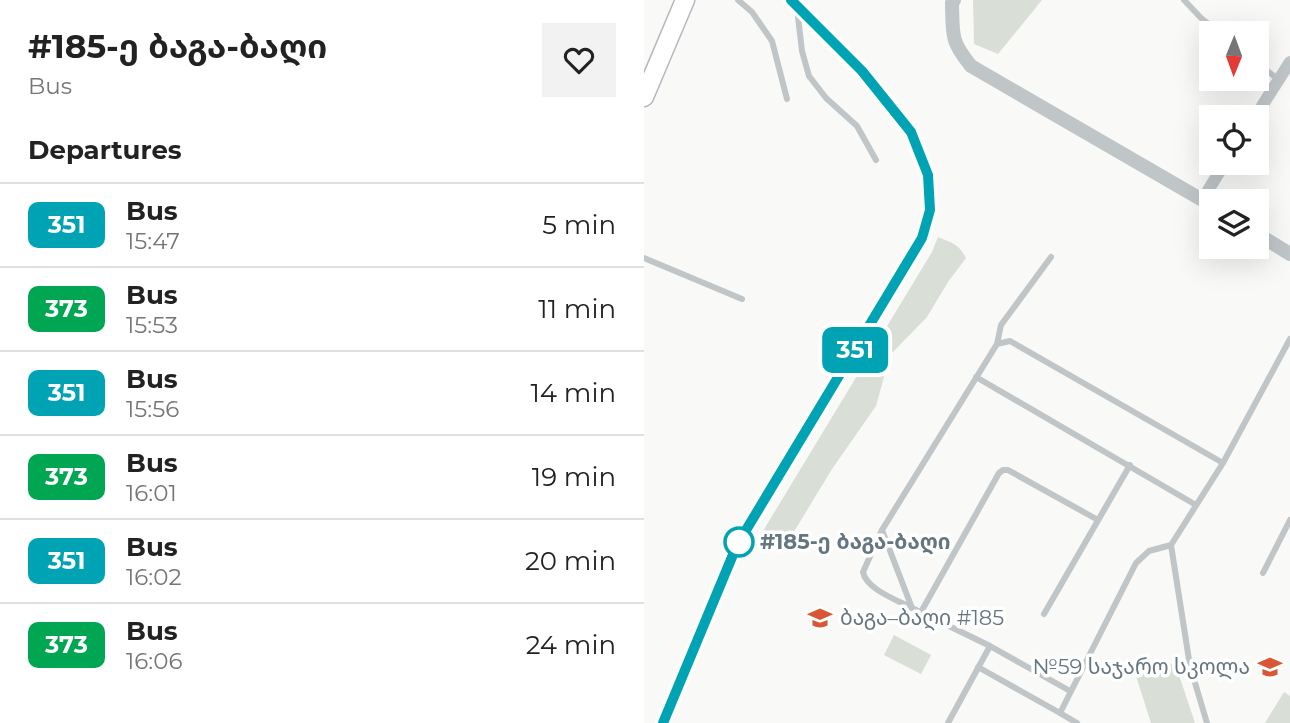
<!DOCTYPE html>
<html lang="en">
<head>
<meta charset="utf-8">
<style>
  :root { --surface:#fff; --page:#f2f2f2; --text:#222; --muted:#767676; --line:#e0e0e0 }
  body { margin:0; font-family:Montserrat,"Noto Sans Georgian",sans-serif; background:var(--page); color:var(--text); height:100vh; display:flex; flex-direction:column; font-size:26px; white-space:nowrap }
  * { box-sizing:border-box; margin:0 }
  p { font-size:23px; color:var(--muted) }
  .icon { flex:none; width:38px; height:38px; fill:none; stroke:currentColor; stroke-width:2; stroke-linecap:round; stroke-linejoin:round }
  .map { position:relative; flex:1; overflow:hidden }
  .side { display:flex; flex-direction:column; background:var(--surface); width:644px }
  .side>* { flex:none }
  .badge { padding:0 14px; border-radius:10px; font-size:24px; line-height:46px }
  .needle { width:46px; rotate:181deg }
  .tools { position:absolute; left:555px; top:21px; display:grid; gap:14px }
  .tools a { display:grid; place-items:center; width:70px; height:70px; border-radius:0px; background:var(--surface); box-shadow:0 7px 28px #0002; font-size:35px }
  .map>.badge { position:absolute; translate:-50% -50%; box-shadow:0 0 0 4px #fff }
  h2 { padding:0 28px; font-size:26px; line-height:63px }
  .round { display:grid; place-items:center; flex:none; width:74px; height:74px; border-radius:0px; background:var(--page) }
  .headline { display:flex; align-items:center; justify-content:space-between; height:119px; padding:0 28px }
  h1 { font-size:33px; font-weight:700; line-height:52px }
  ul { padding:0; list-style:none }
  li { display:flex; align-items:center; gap:21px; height:84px; padding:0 28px; border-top:2px solid var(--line) }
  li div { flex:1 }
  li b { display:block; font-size:26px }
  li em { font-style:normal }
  li .badge { min-width:77px; font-weight:700; text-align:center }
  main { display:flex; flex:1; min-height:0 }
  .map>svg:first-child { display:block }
</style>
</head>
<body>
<main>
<section class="side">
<div class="headline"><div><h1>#185-ე ბაგა-ბაღი</h1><p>Bus</p></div><a class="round"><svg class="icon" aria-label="heart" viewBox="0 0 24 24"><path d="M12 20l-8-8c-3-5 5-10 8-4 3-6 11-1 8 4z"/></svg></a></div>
<h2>Departures</h2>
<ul>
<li><span class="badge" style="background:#00a3b4;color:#fff">351</span><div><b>Bus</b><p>15:47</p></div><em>5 min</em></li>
<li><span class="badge" style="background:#00a651;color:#fff">373</span><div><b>Bus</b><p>15:53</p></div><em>11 min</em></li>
<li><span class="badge" style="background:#00a3b4;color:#fff">351</span><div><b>Bus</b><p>15:56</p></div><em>14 min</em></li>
<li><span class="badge" style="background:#00a651;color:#fff">373</span><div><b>Bus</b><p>16:01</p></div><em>19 min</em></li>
<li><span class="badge" style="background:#00a3b4;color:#fff">351</span><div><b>Bus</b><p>16:02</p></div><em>20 min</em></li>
<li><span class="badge" style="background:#00a651;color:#fff">373</span><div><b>Bus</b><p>16:06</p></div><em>24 min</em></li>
</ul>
</section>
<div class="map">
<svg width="646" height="723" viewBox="0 0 646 723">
  <rect width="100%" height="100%" fill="#f9f9f7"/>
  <path fill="#d9ded6" d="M329,0h69l-44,54 -24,-10z
    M294,237c14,6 21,7 28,21l-18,24 -21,35 -37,38 -14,51 -44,63 -40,66 -16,14 -10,-4 -5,-9 5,-10 166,-274z
    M250,635l37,20 -10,19 -37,-19z
    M531,663l20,60h-44l-15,-47z
    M640,692l6,4v27h-25z"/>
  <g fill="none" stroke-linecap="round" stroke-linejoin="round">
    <g stroke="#b3b9bd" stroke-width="21">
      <path id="secondary" d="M0,97l41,-97"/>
    </g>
    <path stroke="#c0c5c8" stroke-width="6" d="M94,0l14,12 20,29 15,58
      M540,0l17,18 19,15
      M153,8l5,43 7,25 17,22 31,28 19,34
      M612,62l23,18
      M0,258l98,41
      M353,344l4,-19 50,-68
      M332,377l220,128
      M238,530l-19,42c3,17 34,28 49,36
      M527,545l19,121 17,57
      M619,573l27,-53
      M277,612l78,-139 4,-3h5l90,50
      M400,614l86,-149
      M334,667l82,46
      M426,691l-80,-45 -78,-38 -30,-78 115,-186 13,-3 213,122
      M304,723l42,-77
      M433,723l-17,-10 76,-150 13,-12 22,-6 52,-82 67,-124"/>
    <path stroke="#c0c5c8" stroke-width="12" d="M611,117l35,-55
      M558,200l23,-37
      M19,723l74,-178 185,-307 8,-28 -2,-35 -17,-43 -49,-61 -71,-71"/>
    <path stroke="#c0c5c8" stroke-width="14" d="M310,0l-2,3c1,32 -2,37 19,63l240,139
      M612,233l34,21"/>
    <use href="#secondary" stroke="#fff" stroke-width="18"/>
  </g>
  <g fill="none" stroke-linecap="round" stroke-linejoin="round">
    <g stroke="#fff" stroke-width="16">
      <path id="line" d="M19,723l74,-178 185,-307 8,-28 -2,-35 -17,-43 -49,-61 -71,-71"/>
    </g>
    <use href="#line" stroke="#00a3b4" stroke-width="10"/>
  </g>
  <defs>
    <g id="school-bare" transform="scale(1.89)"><path d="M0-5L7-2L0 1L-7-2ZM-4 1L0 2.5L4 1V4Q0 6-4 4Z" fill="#da5736" stroke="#fff" stroke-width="2.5" paint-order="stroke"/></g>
  </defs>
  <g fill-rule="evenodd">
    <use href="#school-bare" x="176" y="618"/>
    <use href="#school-bare" x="626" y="667"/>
  </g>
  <circle fill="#fff" stroke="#00a3b4" stroke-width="3.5" cx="95" cy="542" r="14"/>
  <g text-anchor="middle" stroke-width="7" stroke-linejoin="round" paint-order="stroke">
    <g font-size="21" font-weight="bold" fill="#667680" stroke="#fff" text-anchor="start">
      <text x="116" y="549">#185-ე ბაგა-ბაღი</text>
    </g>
    <g font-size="21" fill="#667680" stroke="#fff" text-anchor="start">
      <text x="196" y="625">ბაგა–ბაღი #185</text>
      <text x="606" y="674" text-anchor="end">№59 საჯარო სკოლა</text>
    </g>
  </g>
</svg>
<div class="tools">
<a><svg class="needle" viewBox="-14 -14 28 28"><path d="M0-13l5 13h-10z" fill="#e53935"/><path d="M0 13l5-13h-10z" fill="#767676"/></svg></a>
<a><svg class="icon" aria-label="locate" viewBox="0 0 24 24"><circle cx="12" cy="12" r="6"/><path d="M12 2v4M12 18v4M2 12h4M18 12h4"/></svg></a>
<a><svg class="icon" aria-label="layers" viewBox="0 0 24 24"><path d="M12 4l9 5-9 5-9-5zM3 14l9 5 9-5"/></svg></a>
</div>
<b class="badge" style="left:211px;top:350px;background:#00a3b4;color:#fff">351</b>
</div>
</main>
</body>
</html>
